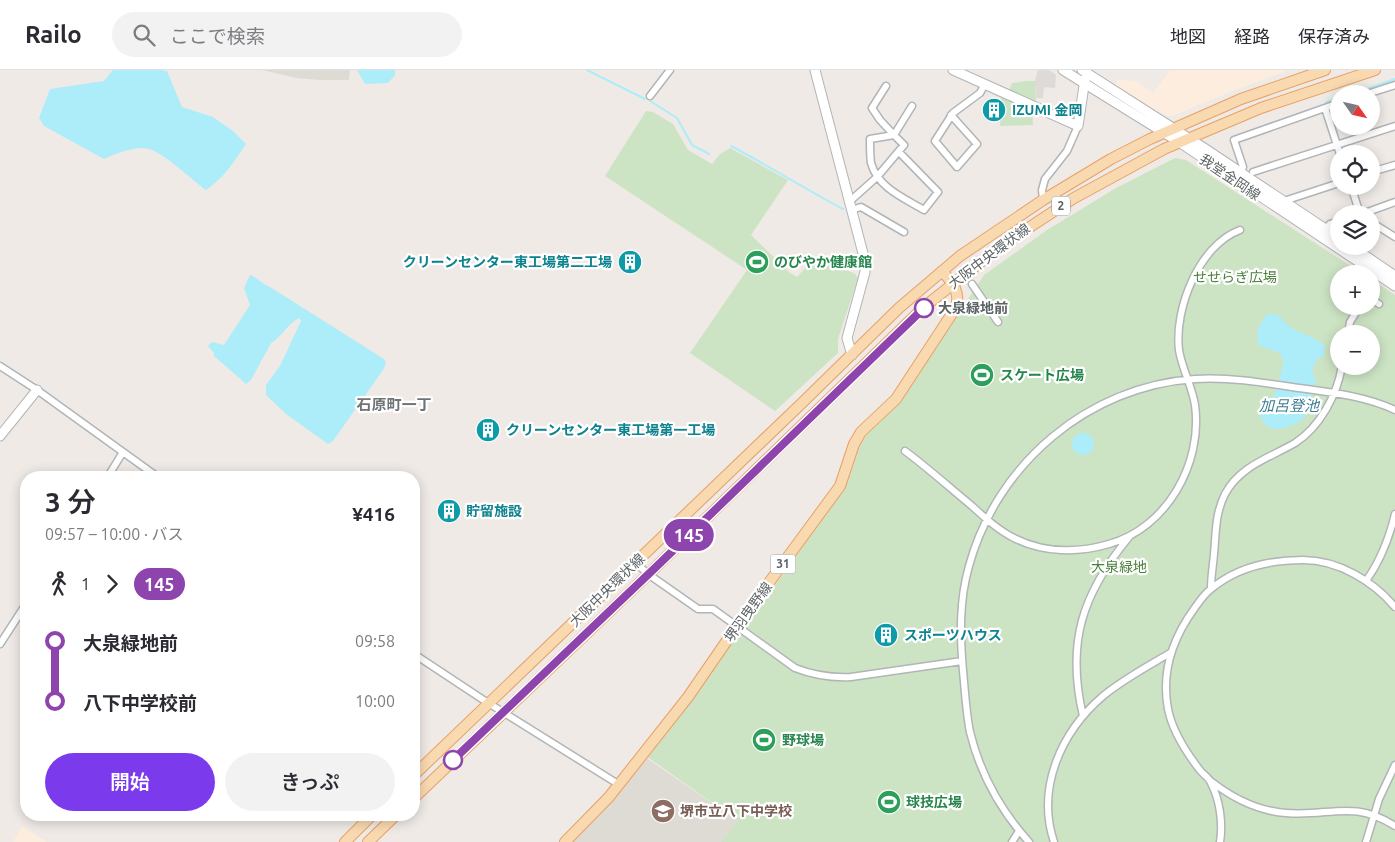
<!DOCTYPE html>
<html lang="ja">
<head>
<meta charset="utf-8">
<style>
  :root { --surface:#fff; --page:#f2f2f3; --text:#2b2b33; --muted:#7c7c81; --line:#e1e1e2; --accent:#7c3aed }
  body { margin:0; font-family:Ubuntu,"Noto Sans JP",sans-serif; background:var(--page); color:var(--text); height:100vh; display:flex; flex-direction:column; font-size:19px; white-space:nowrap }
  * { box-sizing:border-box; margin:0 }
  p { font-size:16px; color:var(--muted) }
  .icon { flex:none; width:28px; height:28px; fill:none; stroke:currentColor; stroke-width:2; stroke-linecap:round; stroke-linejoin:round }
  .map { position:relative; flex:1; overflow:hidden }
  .side { position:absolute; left:20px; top:401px; width:400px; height:350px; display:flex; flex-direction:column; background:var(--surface); border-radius:20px; box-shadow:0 2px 12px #0003 }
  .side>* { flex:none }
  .badge { padding:0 10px; border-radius:16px; font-size:18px; line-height:32px }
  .needle { width:32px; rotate:124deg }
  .fabs { position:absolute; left:1330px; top:15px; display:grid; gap:10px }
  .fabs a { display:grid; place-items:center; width:50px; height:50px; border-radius:50%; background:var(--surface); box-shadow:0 2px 12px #0003; font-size:25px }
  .map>.badge { position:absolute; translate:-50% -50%; box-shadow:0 0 0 2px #fff }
  .legs { display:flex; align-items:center; gap:8px; height:55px; padding:0 25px; font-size:16px }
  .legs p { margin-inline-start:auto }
  .head { display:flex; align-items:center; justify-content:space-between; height:85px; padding:0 25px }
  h1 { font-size:28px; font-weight:600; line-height:38px }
  .button { display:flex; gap:10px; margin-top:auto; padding:10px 25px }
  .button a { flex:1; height:58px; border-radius:30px; background:var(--accent); color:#fff; font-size:20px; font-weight:600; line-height:58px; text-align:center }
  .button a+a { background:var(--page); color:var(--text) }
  ul { padding:0 25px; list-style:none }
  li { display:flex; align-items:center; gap:18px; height:60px; font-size:19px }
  li i { display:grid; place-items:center; width:8px; height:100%; margin:0 6px; background:currentColor }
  li i::after { content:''; width:12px; height:12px; margin:-6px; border:4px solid; border-radius:50%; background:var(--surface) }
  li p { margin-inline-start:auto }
  li:first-child i { background:linear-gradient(#0000 50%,currentColor 0) }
  li:last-child i { background:linear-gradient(currentColor 50%,#0000 0) }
  header { display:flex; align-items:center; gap:30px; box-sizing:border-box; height:70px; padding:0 25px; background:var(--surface); border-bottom:1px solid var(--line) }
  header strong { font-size:24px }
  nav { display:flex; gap:28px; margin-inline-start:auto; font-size:18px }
  .search { width:350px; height:45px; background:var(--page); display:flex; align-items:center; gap:12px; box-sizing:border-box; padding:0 18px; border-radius:28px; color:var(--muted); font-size:19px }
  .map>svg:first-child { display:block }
</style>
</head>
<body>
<header>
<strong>Railo</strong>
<div class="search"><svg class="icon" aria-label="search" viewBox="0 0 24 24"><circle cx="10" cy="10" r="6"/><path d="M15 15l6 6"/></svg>ここで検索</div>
<nav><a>地図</a><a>経路</a><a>保存済み</a></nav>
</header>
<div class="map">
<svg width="1395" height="772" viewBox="0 0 1395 772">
  <rect width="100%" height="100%" fill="#efeae6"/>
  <path fill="#fcedde" d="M1170,0h119l-54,20 -63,26 -9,-1 -48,-30 3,-6 19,2 16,12z
    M22,756l25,16h-34z"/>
  <path fill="#dedad8" d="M1038,0h11l7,5 -1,13 -11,-1 -1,11h-7l-1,-17z"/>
  <path fill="#dedad4" d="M262,0h88l-1,10h-30l-22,-2z
    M645,687l93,64 -18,21h-148l42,-42z"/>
  <path fill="#cde4c4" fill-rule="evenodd" d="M1026,11h9l1,21 -27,-12 3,-7z
    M1001,26l31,14 1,15 -33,1z
    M646,41l7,1 20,12 15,26 24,14 8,-10 10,-6 58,32 -37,55 39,38 7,4 12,-13 19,-3 27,13 3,4 -20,61v14l-63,58 -85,-58 57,-83 -142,-94z
    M1175,88l11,2 177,114h-24v32h32v-27l24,16v547h-675l18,-21 -92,-65 139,-184 62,-88 13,-39 13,-19 29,-27 82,-124 63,-45 69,-42zM1339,264h32v32h-32z"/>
  <path fill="#acedf9" d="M113,0h48l6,1 15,36 31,10 20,14 13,13c-12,18 -22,34 -40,46 -14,-10 -42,-37 -57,-41 -13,-4 -34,5 -45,10l-60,-33 -5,-8 11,-29 54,-8z
    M357,0h38v5l-7,8 -23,1z
    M250,205c7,2 12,9 20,12l114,72 2,4 -3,7 -50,71 -5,3 -42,-30 -20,-19v-10l14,-19 21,-45 -2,-3c-13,7 -16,18 -28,25l-20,37 -5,4 -32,-28v-3l-6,-7 4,-4 12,3 26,-40 -6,-17z
    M1269,243l11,3c11,18 30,16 45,30l-1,9 -8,6 -4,9 4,12 -5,8v11l-8,19c-15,7 -34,18 -43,-4l4,-9 12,-15 7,-27v-7l-4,-5 -21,-8c-2,-14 0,-21 11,-32z
    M1072 374a11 11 0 1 1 22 0a11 11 0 1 1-22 0Z"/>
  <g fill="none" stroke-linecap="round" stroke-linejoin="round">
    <path stroke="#acedf9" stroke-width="2" d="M587,0l58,29
      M1352,24l43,-15
      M650,31l27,17 15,27 17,9
      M1326,32l13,-4
      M731,76c38,20 74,43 112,63"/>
    <g stroke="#b1b5b7" stroke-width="9">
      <path id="street" d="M886,16l-14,22 8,12 14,15 18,-29
        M1367,24l28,-9
        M650,26l20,-26
        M1325,38l15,46
        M951,45l26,29 -20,23 -22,-26 18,-28 27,-20 5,-9
        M1253,102l142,-46
        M1371,102l24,-7
        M1241,103l2,-6 -9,-27 105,-37
        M1351,116l9,28
        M1043,130l-1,-10 3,-11 22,-28 11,-25
        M1284,131l55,-18
        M849,132l28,-25 27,-32 -10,-10 -24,4c0,8 0,17 1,24 7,25 33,35 53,47l14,-18 -39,-40
        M851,140l10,-3 43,25
        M1362,144l33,-12
        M1371,152l24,15
        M1324,161l6,-7 9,-3
        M972,214l26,38
        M1371,229l8,5
        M1348,264l2,-12 10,-16
        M0,296l37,24 122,88
        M905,381c23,17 45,37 67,55 13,12 26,24 42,32 30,15 64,15 95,6 58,-16 94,-81 86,-139 -3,-19 -13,-36 -16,-55 -5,-41 20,-105 61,-120
        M107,408l16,-26
        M636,493l12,11 50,35h15l82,59c18,7 36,10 56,9l111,-16
        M1366,511c15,-21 23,-42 29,-67
        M1211,518c0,-11 2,-22 3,-34 2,-21 1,-40 11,-60 15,-28 44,-36 70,-51 25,-16 42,-48 47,-77
        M0,574l26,-40
        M414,584l68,45 136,85
        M1083,646c-17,-73 -1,-122 46,-179
        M1212,712c22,17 47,29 74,31 44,4 66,-14 109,13
        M1012,772l7,-11
        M1029,772c-28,-31 -49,-69 -59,-110 -4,-20 -5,-41 -7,-61 -3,-35 -4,-70 6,-105 28,-102 119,-180 226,-187 33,-2 65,3 97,8 34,5 71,8 103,23
        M1054,772c-18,-54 7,-110 49,-146 19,-16 45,-30 67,-43
        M1220,772c3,-18 0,-42 -9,-59 -2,-6 -9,-9 -12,-14 -13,-17 -27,-39 -31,-60 -7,-37 5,-71 26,-100 5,-7 10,-15 17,-20 26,-22 60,-29 92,-29 35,0 70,21 92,47
        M1366,772l13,-43 16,-34"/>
    </g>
    <g stroke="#b0b5b7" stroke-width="11">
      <path id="secondary" d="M815,0l50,191v11l-18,66 5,17
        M953,0l125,56 7,-47
        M1063,0l116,72 216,144
        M1082,0l122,78 135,90
        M1351,176l44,30
        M0,366l37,-46"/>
    </g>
    <g stroke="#e8a066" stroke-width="12">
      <path id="primary" d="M414,705l389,-373 96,-94 61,-52 83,-56 68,-41 39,-20 91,-40 84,-29
        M414,728l242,-231 268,-260 77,-61 73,-48 90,-49 97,-41 114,-38
        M345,772l27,-27
        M368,772l28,-27
        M565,772l44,-45 79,-100 49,-71 103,-140 14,-42 7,-12 35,-33 59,-90c7,-16 -3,-27 -13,-38"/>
    </g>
    <use href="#street" stroke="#fff" stroke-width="6"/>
    <use href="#secondary" stroke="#fff" stroke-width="9"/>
    <use href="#primary" stroke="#f9d9b0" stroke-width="10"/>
  </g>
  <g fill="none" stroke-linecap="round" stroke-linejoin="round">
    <g stroke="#fff" stroke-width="11">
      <path id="line-1" d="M453,690l203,-193 268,-259"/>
    </g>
    <use href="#line-1" stroke="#8e44ad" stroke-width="8"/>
  </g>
  <defs>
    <g id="building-disc" transform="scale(1.25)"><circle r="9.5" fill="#0f9aa8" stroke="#fff"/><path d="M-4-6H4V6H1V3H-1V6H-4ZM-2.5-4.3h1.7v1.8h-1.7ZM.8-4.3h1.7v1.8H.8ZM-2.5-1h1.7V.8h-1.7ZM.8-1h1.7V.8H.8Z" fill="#fff"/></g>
    <g id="stadium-disc" transform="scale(1.25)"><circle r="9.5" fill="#2e9e5b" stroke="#fff"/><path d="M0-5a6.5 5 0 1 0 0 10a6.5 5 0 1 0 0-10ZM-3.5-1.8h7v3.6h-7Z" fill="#fff"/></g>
    <g id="school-disc" transform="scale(1.25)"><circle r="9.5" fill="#8d6e63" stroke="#fff"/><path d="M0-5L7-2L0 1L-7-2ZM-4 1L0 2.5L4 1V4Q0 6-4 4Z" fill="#fff"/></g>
  </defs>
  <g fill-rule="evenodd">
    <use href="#building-disc" x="994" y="40"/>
    <use href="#building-disc" x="630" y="192"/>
    <use href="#stadium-disc" x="757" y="192"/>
    <use href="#stadium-disc" x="982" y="305"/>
    <use href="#building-disc" x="488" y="360"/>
    <use href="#building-disc" x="449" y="441"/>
    <use href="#building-disc" x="886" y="565"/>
    <use href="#stadium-disc" x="764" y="670"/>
    <use href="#stadium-disc" x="889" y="732"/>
    <use href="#school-disc" x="663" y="741"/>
  </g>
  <g fill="#fff" stroke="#8e44ad" stroke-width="2.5">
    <circle cx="924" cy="238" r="9"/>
    <circle cx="453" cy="690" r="9"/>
  </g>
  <g text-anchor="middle" stroke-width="4.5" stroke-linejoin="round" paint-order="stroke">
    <g fill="#fff" stroke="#8e9293" stroke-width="1">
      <rect x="1052" y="126.5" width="18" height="19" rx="4"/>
      <rect x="770.5" y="484.5" width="25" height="19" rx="4"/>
    </g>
    <g font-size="12" font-weight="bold" fill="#5d6365">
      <text x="1061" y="140">2</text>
      <text x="783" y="498">31</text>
    </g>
    <g font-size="14" font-weight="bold" fill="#0d838f" stroke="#fff" text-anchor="start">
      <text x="1012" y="45">IZUMI 金岡</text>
      <text x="612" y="197" text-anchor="end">クリーンセンター東工場第二工場</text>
      <text x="506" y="365">クリーンセンター東工場第一工場</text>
      <text x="466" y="446">貯留施設</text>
      <text x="904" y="570">スポーツハウス</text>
    </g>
    <g font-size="14" fill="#5d6365" stroke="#fff">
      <text transform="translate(1230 107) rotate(34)" y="5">我堂金岡線</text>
      <text transform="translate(989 186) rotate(-37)" y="5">大阪中央環状線</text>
      <text transform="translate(607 520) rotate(-44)" y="5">大阪中央環状線</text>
      <text transform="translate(748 542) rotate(-54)" y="5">堺羽曳野線</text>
    </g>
    <g font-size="14" font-weight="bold" fill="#27864d" stroke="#fff" text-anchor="start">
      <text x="774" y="197">のびやか健康館</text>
      <text x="1000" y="310">スケート広場</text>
      <text x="782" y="675">野球場</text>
      <text x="906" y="737">球技広場</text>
    </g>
    <g font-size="14" fill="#4a7f3a" stroke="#fff">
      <text x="1235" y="212">せせらぎ広場</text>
      <text x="1119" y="502">大泉緑地</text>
    </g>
    <g font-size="14" font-weight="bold" fill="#5d6365" stroke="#fff" text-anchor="start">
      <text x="938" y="243">大泉緑地前</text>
    </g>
    <g font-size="14" font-weight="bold" fill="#785e54" stroke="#fff" text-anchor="start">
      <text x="680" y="746">堺市立八下中学校</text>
    </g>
    <g font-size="15" font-weight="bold" fill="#6f7577" stroke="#fff">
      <text x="394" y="340">石原町一丁</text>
    </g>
    <g font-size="15" font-style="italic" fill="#407e91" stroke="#fff">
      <text x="1289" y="341">加呂登池</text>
    </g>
  </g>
</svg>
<div class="fabs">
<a><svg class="needle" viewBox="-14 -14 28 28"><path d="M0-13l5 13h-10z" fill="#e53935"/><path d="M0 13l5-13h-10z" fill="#7c7c81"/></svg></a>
<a><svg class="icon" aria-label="locate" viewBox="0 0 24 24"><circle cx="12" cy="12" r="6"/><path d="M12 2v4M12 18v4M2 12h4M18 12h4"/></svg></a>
<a><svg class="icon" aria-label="layers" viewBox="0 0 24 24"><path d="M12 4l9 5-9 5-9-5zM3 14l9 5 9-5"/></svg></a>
<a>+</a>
<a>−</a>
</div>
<b class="badge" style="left:689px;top:465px;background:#8e44ad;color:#fff">145</b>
<section class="side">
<div class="head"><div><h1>3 分</h1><p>09:57 – 10:00 · バス</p></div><b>¥416</b></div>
<div class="legs"><svg class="icon" aria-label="walk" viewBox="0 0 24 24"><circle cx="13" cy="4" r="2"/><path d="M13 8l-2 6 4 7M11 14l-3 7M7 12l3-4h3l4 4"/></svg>1<svg class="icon" aria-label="forward" viewBox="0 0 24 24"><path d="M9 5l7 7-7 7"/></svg><b class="badge" style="background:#8e44ad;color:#fff">145</b></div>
<ul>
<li><i style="color:#8e44ad"></i><b>大泉緑地前</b><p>09:58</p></li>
<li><i style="color:#8e44ad"></i><b>八下中学校前</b><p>10:00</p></li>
</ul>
<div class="button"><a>開始</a><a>きっぷ</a></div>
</section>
</div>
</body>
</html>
